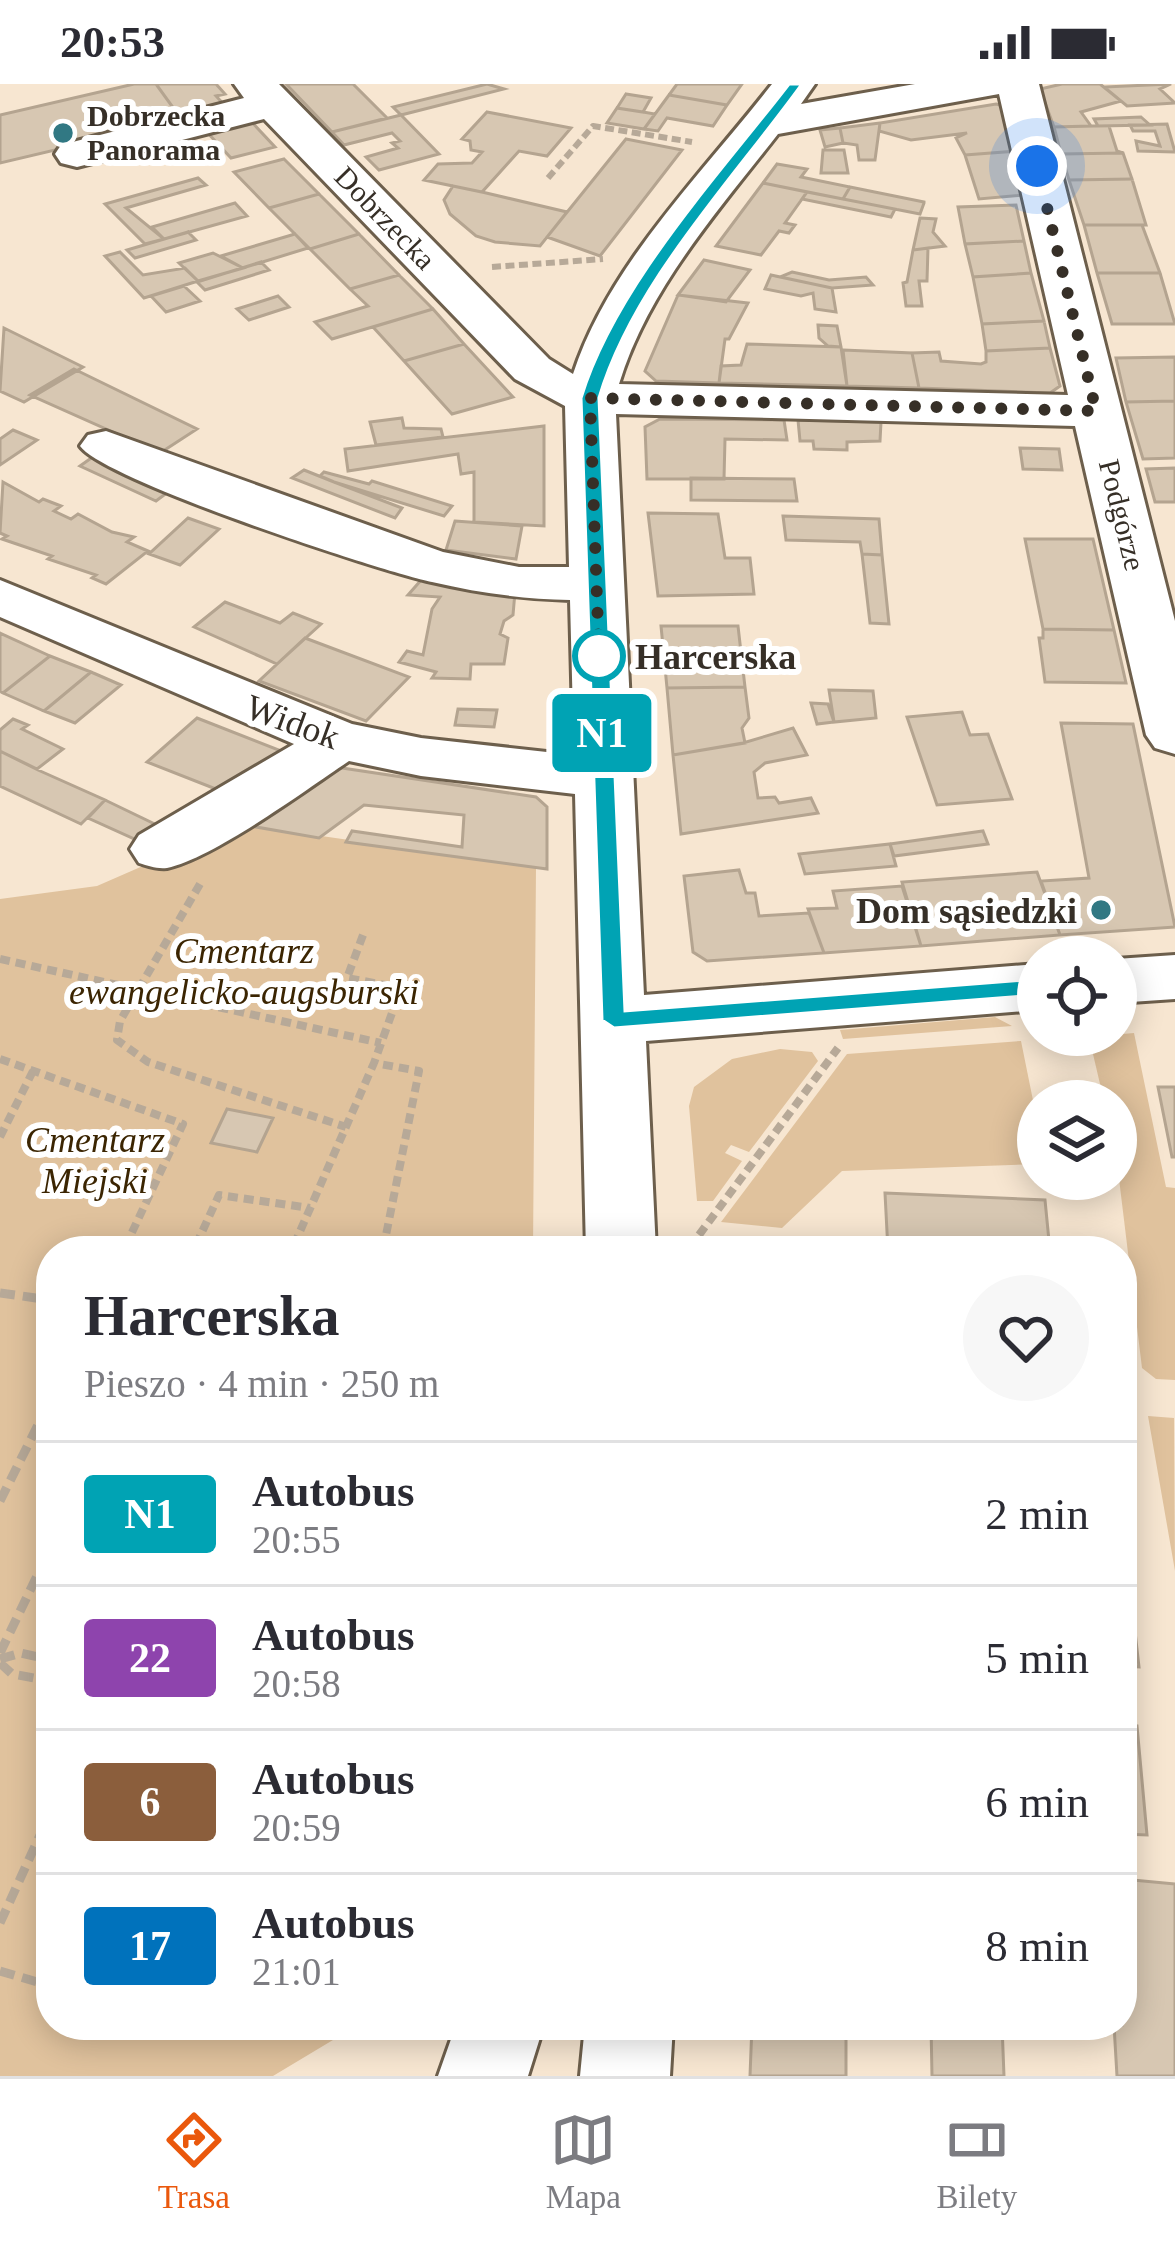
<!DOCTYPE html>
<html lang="pl">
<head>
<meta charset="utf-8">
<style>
  :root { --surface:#fff; --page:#f7f7f7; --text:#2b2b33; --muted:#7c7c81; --line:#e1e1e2; --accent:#ea580c }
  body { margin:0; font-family:Georgia,serif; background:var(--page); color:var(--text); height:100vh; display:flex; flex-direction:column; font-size:45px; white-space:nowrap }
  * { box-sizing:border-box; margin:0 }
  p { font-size:39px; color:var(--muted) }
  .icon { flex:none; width:66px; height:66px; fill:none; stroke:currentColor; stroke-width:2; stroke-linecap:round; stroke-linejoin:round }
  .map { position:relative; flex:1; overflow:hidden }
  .drawer { position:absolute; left:36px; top:1152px; width:1101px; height:804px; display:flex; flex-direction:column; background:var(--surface); border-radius:48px; box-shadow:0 6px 30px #0003 }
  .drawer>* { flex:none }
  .badge { padding:0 24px; border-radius:9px; font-size:42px; line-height:78px }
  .buttons { position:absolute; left:1017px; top:852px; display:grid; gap:24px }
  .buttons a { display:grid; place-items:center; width:120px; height:120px; border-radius:50%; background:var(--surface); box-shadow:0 6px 30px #0003; font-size:60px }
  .you { position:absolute; width:60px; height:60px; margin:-30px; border:9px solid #fff; border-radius:50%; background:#1a73e8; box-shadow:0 0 0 18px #1a73e833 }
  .map>.badge { position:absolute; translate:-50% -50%; box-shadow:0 0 0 6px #fff }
  .round { display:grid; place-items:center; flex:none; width:126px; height:126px; border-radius:63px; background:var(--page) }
  .summary { display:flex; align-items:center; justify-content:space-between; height:204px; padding:0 48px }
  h1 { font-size:57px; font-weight:800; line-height:90px }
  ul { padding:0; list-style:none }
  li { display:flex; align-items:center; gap:36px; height:144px; padding:0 48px; border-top:3px solid var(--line) }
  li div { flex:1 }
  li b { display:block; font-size:45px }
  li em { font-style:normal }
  li .badge { min-width:132px; font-weight:700; text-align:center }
  .status { display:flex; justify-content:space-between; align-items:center; height:84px; padding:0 60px; background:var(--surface); direction:ltr }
  .status svg { height:33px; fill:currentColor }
  .dock { display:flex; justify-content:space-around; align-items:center; height:168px; border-top:3px solid var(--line); background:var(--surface); font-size:33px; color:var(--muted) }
  .dock a { display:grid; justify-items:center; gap:6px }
  .dock .selected { color:var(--accent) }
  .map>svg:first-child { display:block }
</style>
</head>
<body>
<div class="status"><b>20:53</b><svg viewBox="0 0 49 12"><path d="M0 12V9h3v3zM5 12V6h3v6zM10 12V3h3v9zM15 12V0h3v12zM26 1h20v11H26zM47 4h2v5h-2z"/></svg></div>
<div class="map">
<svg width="1175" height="1992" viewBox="0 0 1175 1992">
  <rect width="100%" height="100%" fill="#f7e6d1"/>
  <path fill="#e0c29d" d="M239,740l297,43 -3,384h-482v774h307l-85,51h-273v-1177l97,-13z
    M995,933l17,9 -169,13 -3,-9z
    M1134,949l32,154 9,1v192l-19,-1 -14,-11 -26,-214v-53h-12l-15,-64z
    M1021,957l17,84v39l-196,7 -60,57 -61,-6 126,-168z
    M780,965l32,3 6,9 -69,91 -18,-7 -6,8 17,8 -29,40h-16l-8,-95 5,-19 38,-28z
    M1148,1332l26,2 1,153z"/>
  <path fill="#d7c7b2" stroke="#b4a490" stroke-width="3" d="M134,0h22l26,36 -182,43v-48z
    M156,0h60l9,10 -9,2 12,13 -46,11z
    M286,0h67l34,34 -55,14z
    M487,0l17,5 -103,26 -8,-8z
    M677,0h65l-15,21 -58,-10z
    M1062,0h38l21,17 -40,11 10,14 -37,1 -14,-38z
    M1171,0l-11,5 15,14 -48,3 -23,-19z
    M626,10l25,4 -8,14 -26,-4z
    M669,11l58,10 -14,21 -46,-8 -9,13 -14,-2z
    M996,20l8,2 13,45 -52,4 -9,-17 11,-5 -56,7 -32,-9 1,-8z
    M617,24l26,4 12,2 -11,15 -37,-6z
    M487,28l84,16 -24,28 -28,-5 -37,41 -58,-12 14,-16 34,-1 10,-11 -11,-2 -1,-9 -8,-2z
    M401,31l38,39 -60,16 -13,-13 32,-9 -6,-5 8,-2 -8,-8 -48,12 -12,-13z
    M1141,33l9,8 -52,1 -4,-7z
    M248,34l27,29 -44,11 -26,-28z
    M880,39l-5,37h-16l-2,-15 -14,-2 -3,-15z
    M1167,40l8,28 -37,-1 -2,-10 24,5 -5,-15h-22l-3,-6z
    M1091,42h18l8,25 6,2 -62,1 -7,-27z
    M840,44l3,15 -18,4 -5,-17z
    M626,55l56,11 -82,106 -53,-19z
    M823,66h21l4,23h-27z
    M1017,67l6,44 -44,4 -14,-44z
    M1123,69l9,26 -63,1 -8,-26z
    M284,75l35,35 -50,14 -35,-36z
    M777,80l30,5 -6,8 49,10 -7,12 -80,-16z
    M198,94l8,7 -80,23 38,31 -19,5 -40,-40z
    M1132,95l14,46h-62l-15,-45z
    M763,99l44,9 -22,31 10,2 -6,8 -10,-2 -18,24 -45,-9z
    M453,102l29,6 85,20 -27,34 -45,-4 -19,-6 -26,-22 -6,-14z
    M850,103l74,15v1l-4,11 -77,-15z
    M807,108l36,7 52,10 -4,8 -89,-18z
    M319,110l40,40 -49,15 -41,-41z
    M235,119l12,13 -83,23 -12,-12z
    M1016,121l8,36 -59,3 -7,-37z
    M920,134l16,1 -3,13 12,14 -32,4z
    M1084,141h58l18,48h-63z
    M188,148l8,8 -61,18 -8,-8z
    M295,150l13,14 -65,20 -22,-12z
    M359,150l40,41 -49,14 -40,-40z
    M1024,157l7,32 -58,4 -8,-33z
    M928,164l-1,33h-8l3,25h-16l-3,-23 4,-1 6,-32z
    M120,168l23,23 42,-7 13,13 -54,17 -39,-42z
    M213,169l30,15 -45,13 -19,-18z
    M704,176l46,10 -24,32 -48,-7z
    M261,178l8,8 -64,20 -8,-8z
    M792,188l37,8 37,-3 7,8 -41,3 -52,-11z
    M1031,189l13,48 -62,3 -9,-47z
    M1097,189h63l15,51h-63z
    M399,191l34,34 -101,30 -17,-17 53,-16 -18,-17z
    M771,191l61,13 4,24 -21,-3 -2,-16 -12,3 -36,-7z
    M184,202l16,15 -34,11 -15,-16z
    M678,211l70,8 -19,36h-4l-6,44 -63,-2 -11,-10z
    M278,212l11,11 -40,13 -12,-11z
    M433,225l31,35 -60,17 -31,-34z
    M1044,237l6,27 -64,3 -4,-27z
    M818,241l19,1 4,21 -13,-1 -9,-8z
    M4,244l79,39 -59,35 -24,-11z
    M464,260l49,53 -61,17 -48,-53z
    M747,260l94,3 6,39 -128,-3 2,-17 20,-1z
    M1050,264l10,38 -10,7 -131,-5 -7,-35 27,-1 2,9 40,3 5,-2v-11z
    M843,266l69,3 7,35 -72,-2z
    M1175,273v44l-49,1 -10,-44z
    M74,285l123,60 -37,24 -130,-58z
    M1175,317v57l-32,1 -17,-57z
    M402,334l2,10 37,1 2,8 -67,8 -6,-23z
    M660,335l124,1 3,20 -62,-1 -1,40h-77l-2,-52z
    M798,336l83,2 -1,19 -33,1v8l-33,-1 -1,-8h-13z
    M544,342v100l-70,-4v-50l-13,2 -3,-20 -110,17 -3,-22z
    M13,346l24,10 -37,25v-26z
    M1020,364l39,1 3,21 -39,-1z
    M104,365l76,34 -24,18 -76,-35z
    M1175,384v34h-20l-9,-33z
    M304,386l30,12 68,26 -7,10 -103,-40z
    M324,388l45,12 3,-3 80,25 -8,10 -110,-34 -14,-6z
    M691,394l103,1 3,22 -106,-1z
    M3,398l36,20 4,-3 18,7 -7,5 17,8 7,-5 34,18 22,5 -7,5 21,9 -42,33 -14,-6 4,-3 -48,-16 4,-3 -50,-17 5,-3 -7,-3z
    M648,429l70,1 7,44h25l4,36 -96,2z
    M783,432l96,3 3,36 -20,-1 -2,-12 -74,-2z
    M188,434l31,11 -39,36 -31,-11z
    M455,437l67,5 -6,33 -70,-9z
    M1025,455h68l21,91 -71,-1z
    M862,470l20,1 7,69 -19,-1z
    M430,486l85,22 -2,23 -9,6 -4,13 8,4 -4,26h-33l-1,15 -38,-1 4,-6 -37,-10 8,-11 16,4 9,-46 8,-12 -32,-2z
    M225,518l55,21 13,-10 28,11 -44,40 -83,-37z
    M661,542h77l7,61 -78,1z
    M1043,545l71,1 12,53 -81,-1 -6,-44h4z
    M0,549l50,23 -47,37 -3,-2z
    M305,554l104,39 -43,44 -107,-40z
    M50,572l41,16 -47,39 -41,-18z
    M91,588l30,13 -46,38 -31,-12z
    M745,603l4,31 -7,10 3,15 -72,12 -6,-67z
    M829,606l44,1 3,27 -42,4z
    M811,619l17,1 6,18 -17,2z
    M458,625l39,1 -3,17 -39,-2z
    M962,628l8,23 18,-1 24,65 -75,6 -30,-88z
    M197,634l92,36 -63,39 -79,-31z
    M13,635l15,6 -6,4 41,20 -26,20 -37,-18v-21z
    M1061,639l72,1 42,203 -115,8 -19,-54 48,-3z
    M793,644l14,27 -42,8 -11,9 4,26 17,-1 4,6 32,-5 7,15 -137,21 -8,-79 70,-12z
    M0,667l38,19 67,30 -24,24 -81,-38z
    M322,681l214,32 11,10v62l-201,-27 6,-11 110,16 2,-32 -100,-10 -45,33 -80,-14z
    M105,716l60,29 -26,12 -51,-23z
    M983,747l5,13 -94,12 -4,-12z
    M890,760l6,22 -91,8 -6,-20z
    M739,786l7,23h9l4,23 50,-3 15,40 -117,8 -14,-9 -9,-76z
    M1037,788l23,63 -139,11 -19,-64z
    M902,802l19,60 -97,7 -16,-44 29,-1 -4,-17z
    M1158,1003h17v70h-3z
    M227,1025l46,9 -16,34 -46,-9z
    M885,1109l160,7 5,51h-193h31z
    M1122,1441h1l16,142 -17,-1z
    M1122,1641l15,1 10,109 -25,-1z
    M1122,1795l53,5v192h-58l-3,-51h8z
    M752,1941h94v51h-96z
    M931,1941h71l2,51h-72z"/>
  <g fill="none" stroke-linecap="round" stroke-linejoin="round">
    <g stroke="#6d5f4c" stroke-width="6">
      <path id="minor" d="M234,0h45l270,275 24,15c36,-110 129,-200 199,-290h43l-14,20 114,-20h124l136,537v133l-20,-6 -9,-13 -71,-309 -459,-12 28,581 394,-31v46l-392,31 10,210h-70l-11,-457 -154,-18 -72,-15c-42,28 -135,97 -182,107 -11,1 -18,-2 -28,-5l-9,-14 9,-14 155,-91 -294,-127v-37l352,144 69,14 153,17 -4,-155c-47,-1 -91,-7 -138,-18 -52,-11 -328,-102 -352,-136l8,-11 18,-4 337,121 76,15h50l-4,-161 -50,-27 -251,-260 -187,48 -16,-4 -6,-9 6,-9 183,-47zM999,10l69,301 -449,-11c29,-95 99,-173 159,-250z
        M1175,871v44l-59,4v-44z
        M456,1941h88l-16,51h-90z
        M585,1941h88l-3,51h-90z"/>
    </g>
    <path stroke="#b7a998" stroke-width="6" stroke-dasharray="9 4.5" stroke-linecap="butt" d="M548,94l45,-52 99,16
      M492,183l111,-8"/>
    <path stroke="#b7a998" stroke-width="8" stroke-dasharray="10 6" stroke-linecap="butt" d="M200,800l-80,137 -3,19 31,22 198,65
      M363,851l-16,43 54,10 -27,75
      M0,875l381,84
      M0,975l183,65 -57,121
      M0,1053l33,-66
      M699,1151l139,-187
      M196,1161l23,-50 91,13
      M294,1161l80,-182 45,8 -35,174"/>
    <path stroke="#b7a998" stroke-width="9" stroke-dasharray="15 8" stroke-linecap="butt" d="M123,1167l4,-9
      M193,1167l4,-9
      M291,1167l4,-9
      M383,1167l2,-9
      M0,1209l51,7
      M0,1417l51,-102
      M0,1569l51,-106
      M0,1575l21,-6 30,7
      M0,1579l12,11 39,7
      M0,1839l51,-112
      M0,1887l51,15"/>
    <use href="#minor" fill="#fff" fill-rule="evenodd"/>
  </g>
  <path fill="#00a3b4" stroke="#fff" stroke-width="3" d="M789,0h13c-70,97 -169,199 -203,314l26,613 413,-32 11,8 -11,8 -424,33 -12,-8 -21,-622c34,-112 138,-223 208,-314z"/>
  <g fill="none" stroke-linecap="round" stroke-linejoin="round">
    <path stroke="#362f27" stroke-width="12" stroke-dasharray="0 21.6" d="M599,572l-9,-258 506,13 -59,-245"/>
  </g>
  <g fill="#317883" stroke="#fff" stroke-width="4.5">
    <circle cx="63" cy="49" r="12"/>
    <circle cx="1101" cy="826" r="12"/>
  </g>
  <circle fill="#fff" stroke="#00a3b4" stroke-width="6" cx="599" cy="572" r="24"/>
  <g text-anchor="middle" stroke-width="12" stroke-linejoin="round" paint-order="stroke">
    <g font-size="30" font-weight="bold" fill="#362f27" stroke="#fff" text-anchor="start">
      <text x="87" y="42">Dobrzecka<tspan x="87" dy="34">Panorama</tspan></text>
    </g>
    <g font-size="30" fill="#362f27" stroke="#fff">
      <text transform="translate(385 134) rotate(46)" y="10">Dobrzecka</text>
      <text transform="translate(1122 431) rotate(76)" y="10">Podgórze</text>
    </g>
    <g font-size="36" font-weight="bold" fill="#362f27" stroke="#fff" text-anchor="start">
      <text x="635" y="585">Harcerska</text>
    </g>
    <g font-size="36" fill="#362f27" stroke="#fff">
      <text transform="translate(293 637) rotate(20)" y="13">Widok</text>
    </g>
    <g font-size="36" font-weight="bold" fill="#362f27" stroke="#fff" text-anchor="end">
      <text x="1077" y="839">Dom sąsiedzki</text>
    </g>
    <g font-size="36" font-style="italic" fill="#3b2502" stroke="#fff">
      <text x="244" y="879">Cmentarz<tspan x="244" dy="41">ewangelicko-augsburski</tspan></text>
      <text x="95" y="1068">Cmentarz<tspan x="95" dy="41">Miejski</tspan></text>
    </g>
  </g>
</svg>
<div class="buttons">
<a><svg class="icon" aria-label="locate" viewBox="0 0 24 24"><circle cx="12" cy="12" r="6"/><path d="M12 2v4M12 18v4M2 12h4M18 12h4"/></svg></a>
<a><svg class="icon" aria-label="layers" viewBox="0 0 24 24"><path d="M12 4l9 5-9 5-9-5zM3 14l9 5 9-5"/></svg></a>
</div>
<div class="you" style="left:1037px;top:82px"></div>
<b class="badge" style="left:602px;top:649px;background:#00a3b4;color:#fff">N1</b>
<section class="drawer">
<div class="summary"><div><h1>Harcerska</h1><p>Pieszo · 4 min · 250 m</p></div><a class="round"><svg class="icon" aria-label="heart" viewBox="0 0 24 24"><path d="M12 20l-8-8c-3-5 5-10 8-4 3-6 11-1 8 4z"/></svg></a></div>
<ul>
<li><span class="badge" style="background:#00a3b4;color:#fff">N1</span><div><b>Autobus</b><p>20:55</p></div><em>2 min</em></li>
<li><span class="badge" style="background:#8e44ad;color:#fff">22</span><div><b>Autobus</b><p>20:58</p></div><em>5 min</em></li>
<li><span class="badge" style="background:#8b5e3c;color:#fff">6</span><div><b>Autobus</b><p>20:59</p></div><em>6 min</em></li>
<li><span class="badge" style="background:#0072bc;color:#fff">17</span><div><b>Autobus</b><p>21:01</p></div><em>8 min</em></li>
</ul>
</section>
</div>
<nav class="dock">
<a class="selected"><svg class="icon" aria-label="directions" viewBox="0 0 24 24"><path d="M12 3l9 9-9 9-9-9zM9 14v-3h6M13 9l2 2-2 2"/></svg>Trasa</a>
<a><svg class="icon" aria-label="map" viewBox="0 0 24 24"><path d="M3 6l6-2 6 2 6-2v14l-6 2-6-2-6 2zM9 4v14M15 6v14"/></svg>Mapa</a>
<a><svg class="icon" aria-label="tickets" viewBox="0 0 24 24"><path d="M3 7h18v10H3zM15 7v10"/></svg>Bilety</a>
</nav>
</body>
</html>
